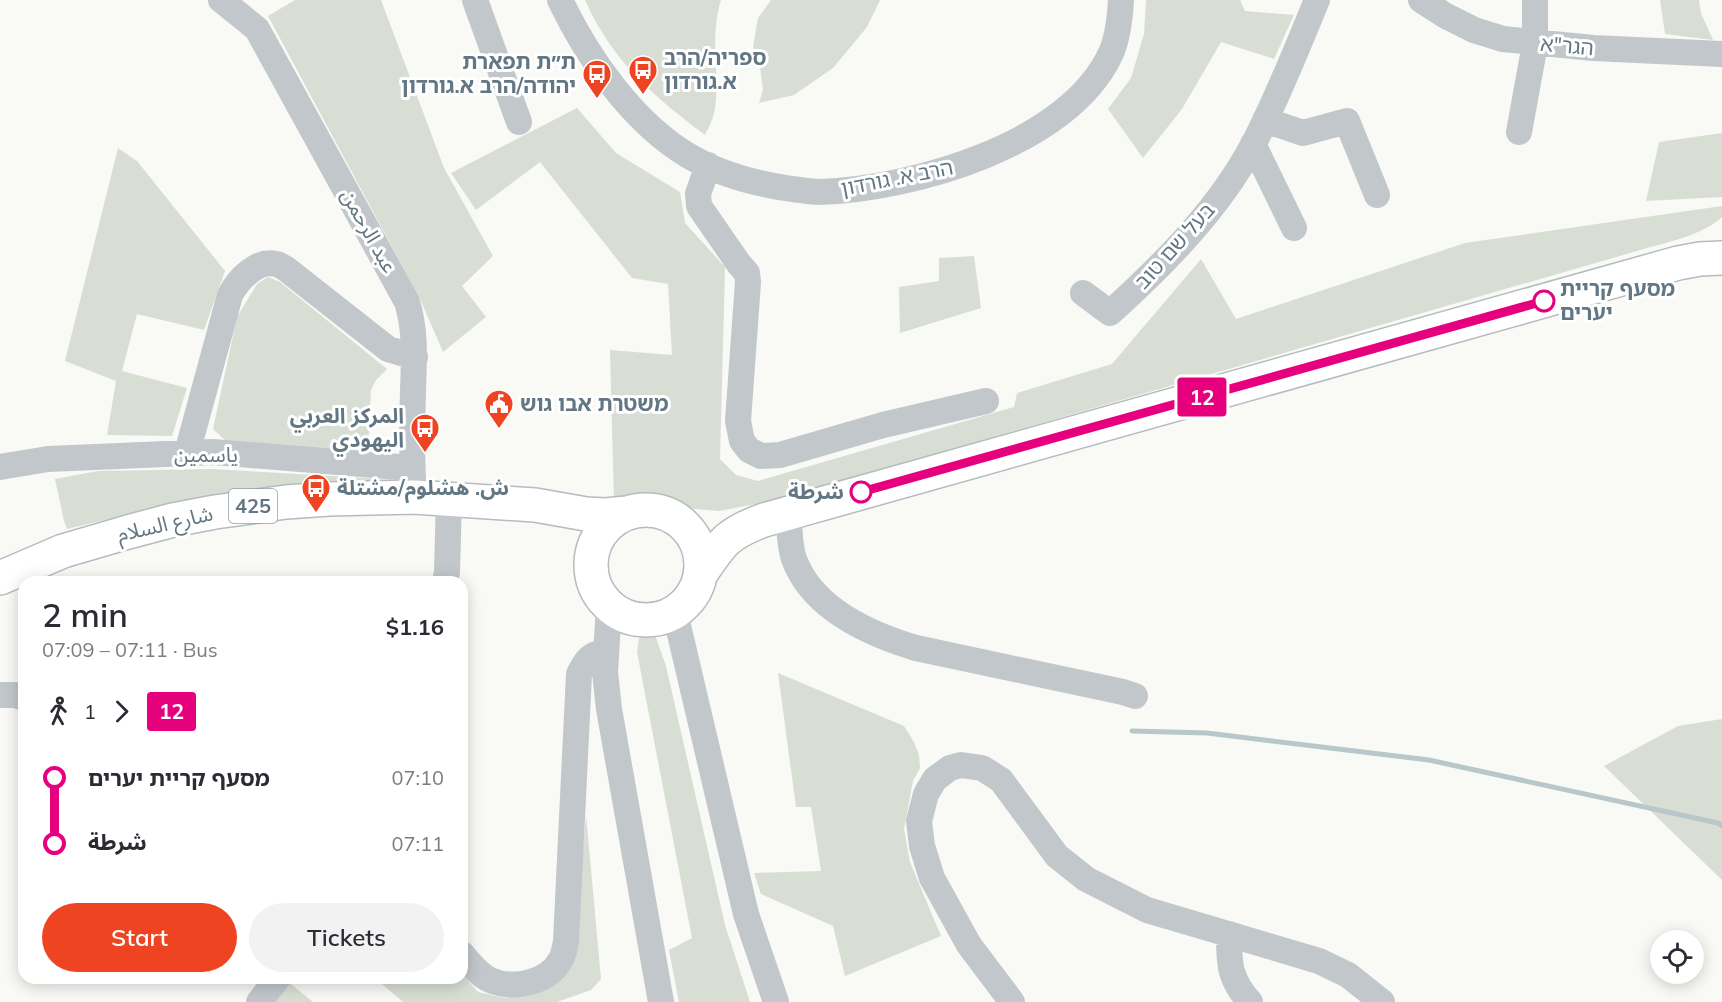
<!DOCTYPE html>
<html lang="en">
<head>
<meta charset="utf-8">
<style>
  :root { --surface:#fff; --page:#f2f2f3; --text:#2b2b33; --muted:#7c7c81; --accent:#ef4421 }
  body { margin:0; font-family:Mulish,"Noto Sans Arabic","Noto Sans Hebrew",sans-serif; background:var(--page); color:var(--text); height:100vh; display:flex; flex-direction:column; font-size:22px; white-space:nowrap }
  * { box-sizing:border-box; margin:0 }
  p { font-size:20px; color:var(--muted) }
  .icon { flex:none; width:33px; height:33px; fill:none; stroke:currentColor; stroke-width:2; stroke-linecap:round; stroke-linejoin:round }
  .map { position:relative; flex:1; overflow:hidden }
  .side { position:absolute; left:18px; top:576px; width:450px; height:408px; display:flex; flex-direction:column; background:var(--surface); border-radius:18px; box-shadow:0 3px 15px #0003 }
  .side>* { flex:none }
  .badge { padding:0 12px; border-radius:4px; font-size:21px; line-height:39px }
  .tools { position:absolute; left:1650px; top:930px; display:grid; gap:12px }
  .tools a { display:grid; place-items:center; width:54px; height:54px; border-radius:50%; background:var(--surface); box-shadow:0 3px 15px #0003; font-size:30px }
  .map>.badge { position:absolute; translate:-50% -50%; box-shadow:0 0 0 3px #fff }
  .legs { display:flex; align-items:center; gap:9px; height:66px; padding:0 24px; font-size:20px }
  .legs p { margin-inline-start:auto }
  .summary { display:flex; align-items:center; justify-content:space-between; height:102px; padding:0 24px }
  h1 { font-size:33px; font-weight:600; line-height:45px }
  .primary-button { display:flex; gap:12px; margin-top:auto; padding:12px 24px }
  .primary-button a { flex:1; height:69px; border-radius:36px; background:var(--accent); color:#fff; font-size:24px; font-weight:600; line-height:69px; text-align:center }
  .primary-button a+a { background:var(--page); color:var(--text) }
  ul { padding:0 24px; list-style:none }
  li { display:flex; align-items:center; gap:21px; height:66px; font-size:22px }
  li i { display:grid; place-items:center; width:9px; height:100%; margin:0 8px; background:currentColor }
  li i::after { content:''; width:15px; height:15px; margin:-8px; border:4px solid; border-radius:50%; background:var(--surface) }
  li p { margin-inline-start:auto }
  li:first-child i { background:linear-gradient(#0000 50%,currentColor 0) }
  li:last-child i { background:linear-gradient(currentColor 50%,#0000 0) }
  .map>svg:first-child { display:block }
</style>
</head>
<body>
<div class="map">
<svg width="1722" height="1002" viewBox="0 0 1722 1002">
  <rect width="100%" height="100%" fill="#f9f9f6"/>
  <path fill="#d9ded5" d="M295,0h86l63,168 49,88 -31,30 24,31 -43,35 -23,-53 -152,-283z
    M585,0h136c-12,40 -1,70 -6,108 -1,9 -6,19 -10,27 -40,-30 -79,-62 -105,-106 -6,-9 -10,-19 -15,-29z
    M771,0h109l-13,27 -34,41 -39,27 -35,8 4,-13 -4,-31 -6,-12 5,-29z
    M1146,0h94l5,11 49,4 -20,44 -53,-17 -39,67 -39,49 -35,-49 23,-31 13,-44z
    M1660,0h39l2,13 12,27 -48,-6z
    M577,108l39,45 64,39 5,31 40,44 -5,192 16,16 22,6 256,-74 3,-14 95,-29 89,-105 35,60 229,-76 257,-37v11c-20,19 -59,26 -85,34l-865,250 -53,10 -105,-9 -4,-152 62,5 -4,-71 -36,-6 -92,-116 -64,48 -25,-37z
    M1722,133v64l-76,4 13,-59z
    M118,148l19,13 88,110 -21,59 -67,-16 -15,57 65,17 -15,48 -65,-1 9,-54 -51,-20z
    M974,256l7,52 -81,25 -1,-46 40,-6v-23z
    M268,277l12,5 107,87 -11,11 -5,10 -3,62 -141,-10 -14,-13 24,-112 20,-33z
    M212,469l173,10 -100,7 -147,26 -71,17 -3,-8 -9,-42 43,-8z
    M645,632l10,3 11,31 59,259 25,77h-71l-10,-52 23,-12 -55,-286 2,-13z
    M778,673l126,53 10,16 5,13 1,13 -7,13 -9,48 6,33 31,74 -96,40 -12,-50 -72,-32 -7,-21 67,-2 -10,-64h-15z
    M1722,719v161l-118,-114 74,-40z
    M586,815l15,164 -10,11 -34,12h-154l-28,-24h87v-4l16,18 27,6 30,-5 40,-43z
    M286,980l27,22h-39z"/>
  <g fill="none" stroke-linecap="round" stroke-linejoin="round">
    <path stroke="#b8c7ca" stroke-width="5" d="M1132,731l75,2 222,27 289,63 4,3"/>
    <g stroke="#b5bbbf" stroke-width="36">
      <path id="major" d="M591 565a55 55 0 1 1 110 0a55 55 0 1 1-110 0Z
        M702,572c20,-30 26,-39 62,-52l914,-257 22,-4 22,-1
        M0,578l63,-27 65,-19 45,-12 42,-8 71,-10 43,-3 85,-2 121,8 51,9 19,1 22,-2"/>
    </g>
    <path stroke="#c2c7cb" stroke-width="26" d="M221,0l36,29 150,273c9,29 7,58 6,88 -1,36 -2,71 1,107
      M475,0l44,122
      M560,0c27,57 73,123 129,156 30,18 68,28 103,33 9,1 18,3 27,3 93,-3 250,-47 292,-139 7,-16 9,-35 10,-53
      M1421,0l25,16 28,14 29,9 90,9 129,6
      M1265,120l38,13 44,-12 30,74
      M1519,132l16,-88v-44
      M1253,144l41,84
      M708,165l-10,29 1,12 40,58 8,9 1,9 -10,139 4,20 7,9 12,6 19,-1 103,-30 103,-24
      M1083,293l27,20c55,-50 109,-104 144,-170 24,-46 43,-95 63,-143
      M187,453l43,-158c8,-15 27,-36 46,-31 3,0 6,3 9,4l103,81 27,8
      M0,467l48,-8 165,-7 198,16
      M788,513c2,14 1,32 6,46 18,49 75,75 122,89l207,44 12,4
      M445,582l2,-10 2,-73
      M609,606l-4,66 4,37 52,293
      M675,613l71,301 30,88
      M0,695h15l9,3
      M1229,934c0,29 0,45 21,68
      M462,954c8,9 17,21 28,26 23,10 59,3 71,-21 3,-5 4,-13 5,-18l13,-267c7,-14 10,-19 27,-23
      M259,1002l19,-24
      M1012,1002l-43,-57 -37,-67 -10,-32 -3,-25 7,-27 9,-15 15,-11 11,-3 21,3 19,12 56,76 29,23 61,31 172,51 29,14 34,27"/>
    <use href="#major" stroke="#fff" stroke-width="33"/>
  </g>
  <g fill="none" stroke-linecap="round" stroke-linejoin="round">
    <g stroke="#fff" stroke-width="14">
      <path id="line-1" d="M861,492l683,-191"/>
    </g>
    <use href="#line-1" stroke="#e6007e" stroke-width="9"/>
  </g>
  <defs>
    <g id="bus-pin" transform="scale(1.5)"><path d="M0 17L-7.5 6A9.5 9.5 0 1 1 7.5 6Z" fill="#ef4421" stroke="#fff"/><path d="M-5-6H5V4H4V6H2V4H-2V6H-4V4H-5ZM-3.5-4V0h7V-4ZM-3.5 1.2v1.5H-2V1.2ZM2 1.2v1.5H3.5V1.2Z" fill="#fff"/></g>
    <g id="civic-pin" transform="scale(1.5)"><path d="M0 17L-7.5 6A9.5 9.5 0 1 1 7.5 6Z" fill="#ef4421" stroke="#fff"/><path d="M-.6-6.5H3V-4.5H.6V-3L4-1V1h2V6H-6V1h2V-1L-.6-3ZM-1.2 2.5V6h2.4V2.5Z" fill="#fff"/></g>
  </defs>
  <g fill-rule="evenodd">
    <use href="#bus-pin" x="643" y="70"/>
    <use href="#bus-pin" x="597" y="74"/>
    <use href="#civic-pin" x="499" y="404"/>
    <use href="#bus-pin" x="425" y="428"/>
    <use href="#bus-pin" x="316" y="488"/>
  </g>
  <g fill="#fff" stroke="#e6007e" stroke-width="3">
    <circle cx="1544" cy="301" r="10"/>
    <circle cx="861" cy="492" r="10"/>
  </g>
  <g text-anchor="middle" stroke-width="6" stroke-linejoin="round" paint-order="stroke">
    <rect fill="#fff" stroke="#91a0a8" stroke-width="1.5" x="229" y="489" width="48" height="34" rx="4.5"/>
    <g font-size="20" font-weight="bold" fill="#627783">
      <text x="253" y="513">425</text>
    </g>
    <g font-size="21" fill="#627783" stroke="#fff">
      <text transform="translate(1567 46) rotate(5)" y="7">הגר"א</text>
      <text transform="translate(897 178) rotate(-11)" y="7">הרב א. גורדון</text>
      <text transform="translate(369 231) rotate(61)" y="7">عبد الرحمن</text>
      <text transform="translate(1175 246) rotate(-48)" y="7">בעל שם טוב</text>
      <text x="206" y="462">ياسمين</text>
      <text transform="translate(165 524) rotate(-13)" y="7">شارع السلام</text>
    </g>
    <g font-size="21" font-weight="bold" fill="#627783" stroke="#fff" text-anchor="start">
      <text x="664" y="65">ספריה/הרב<tspan x="664" dy="24">א.גורדון</tspan></text>
      <text x="576" y="69" text-anchor="end">ת״ת תפארת<tspan x="576" dy="24">יהודה/הרב א.גורדון</tspan></text>
      <text x="520" y="411">משטרת אבו גוש</text>
      <text x="404" y="423" text-anchor="end">المركز العربي<tspan x="404" dy="24">اليهودي</tspan></text>
      <text x="337" y="495">ش. هشلوم/مشتلة</text>
    </g>
    <g font-size="21" font-weight="bold" fill="#627783" stroke="#fff" text-anchor="start">
      <text x="1560" y="296">מסעף קריית<tspan x="1560" dy="24">יערים</tspan></text>
      <text x="844" y="499" text-anchor="end">شرطة</text>
    </g>
  </g>
</svg>
<div class="tools">
<a><svg class="icon" aria-label="locate" viewBox="0 0 24 24"><circle cx="12" cy="12" r="6"/><path d="M12 2v4M12 18v4M2 12h4M18 12h4"/></svg></a>
</div>
<b class="badge" style="left:1202px;top:397px;background:#e6007e;color:#fff">12</b>
<section class="side">
<div class="summary"><div><h1>2 min</h1><p>07:09 – 07:11 · Bus</p></div><b>$1.16</b></div>
<div class="legs"><svg class="icon" aria-label="walk" viewBox="0 0 24 24"><circle cx="13" cy="4" r="2"/><path d="M13 8l-2 6 4 7M11 14l-3 7M7 12l3-4h3l4 4"/></svg>1<svg class="icon" aria-label="forward" viewBox="0 0 24 24"><path d="M9 5l7 7-7 7"/></svg><b class="badge" style="background:#e6007e;color:#fff">12</b></div>
<ul>
<li><i style="color:#e6007e"></i><b>מסעף קריית יערים</b><p>07:10</p></li>
<li><i style="color:#e6007e"></i><b>شرطة</b><p>07:11</p></li>
</ul>
<div class="primary-button"><a>Start</a><a>Tickets</a></div>
</section>
</div>
</body>
</html>
